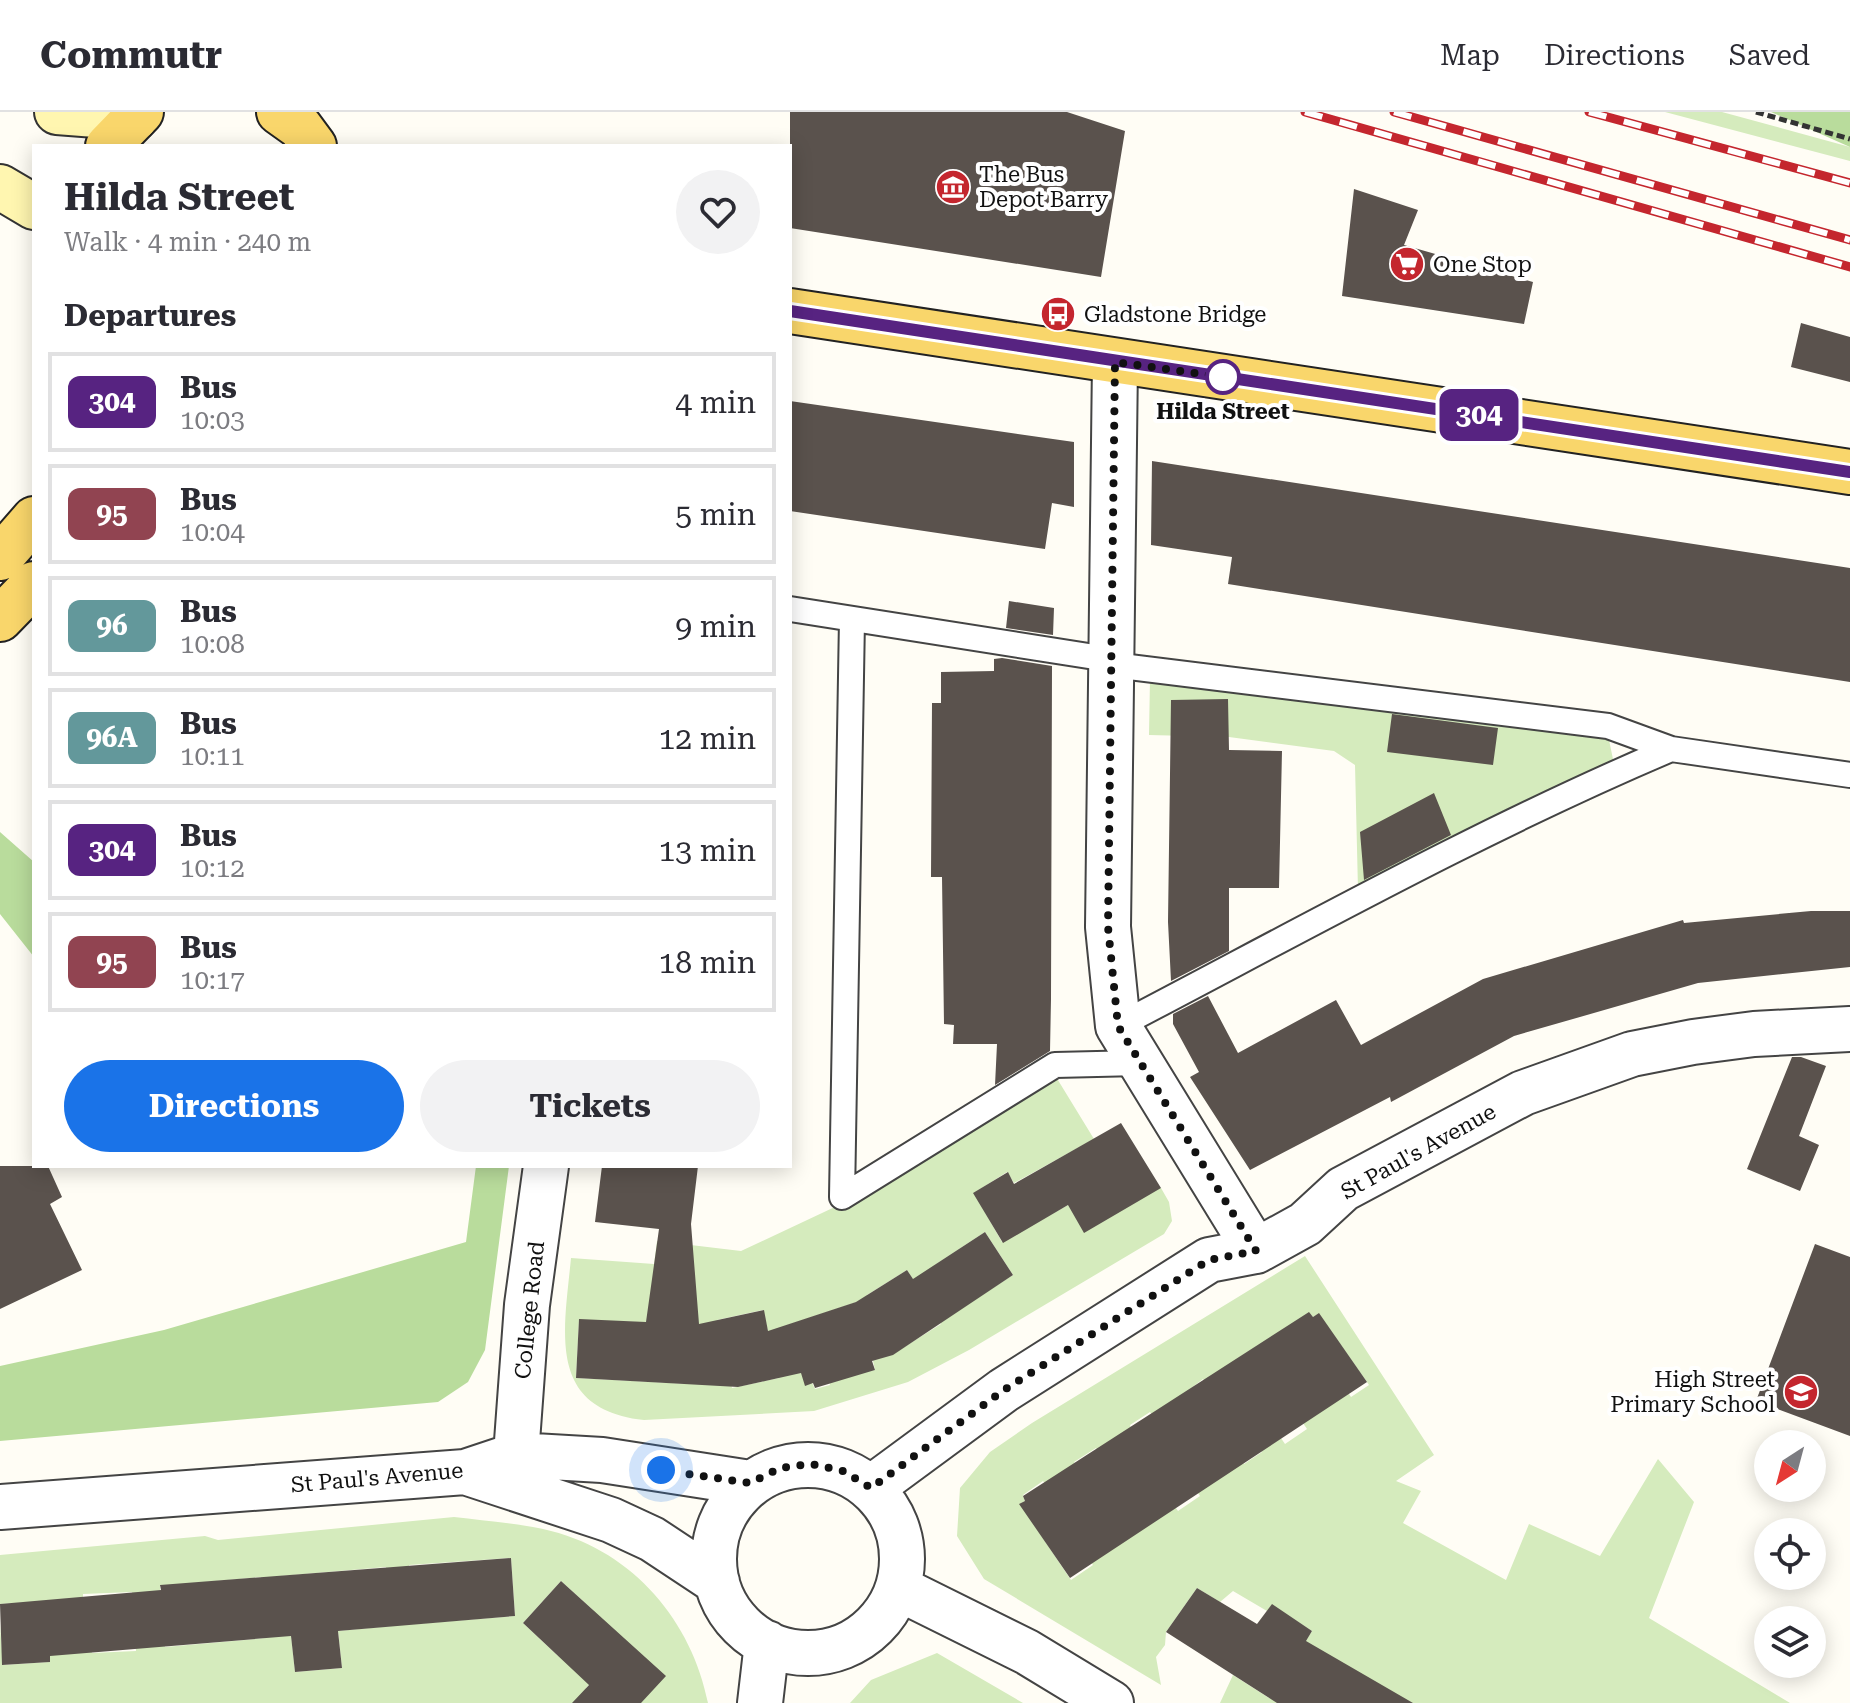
<!DOCTYPE html>
<html lang="en">
<head>
<meta charset="utf-8">
<style>
  :root { --surface:#fff; --page:#f2f2f3; --text:#2b2b33; --muted:#7c7c81; --line:#e1e1e2; --accent:#1a73e8 }
  body { margin:0; font-family:"Roboto Serif",serif; background:var(--page); color:var(--text); height:100vh; display:flex; flex-direction:column; font-size:30px; white-space:nowrap }
  * { box-sizing:border-box; margin:0 }
  p { font-size:26px; color:var(--muted) }
  .icon { flex:none; width:44px; height:44px; fill:none; stroke:currentColor; stroke-width:2; stroke-linecap:round; stroke-linejoin:round }
  .map { position:relative; flex:1; overflow:hidden }
  .side { position:absolute; left:32px; top:32px; width:760px; height:1024px; display:flex; flex-direction:column; background:var(--surface); border-radius:0px; box-shadow:0 4px 20px #0003 }
  .side>* { flex:none }
  .badge { padding:0 16px; border-radius:12px; font-size:28px; line-height:52px }
  .needle { width:52px; rotate:216deg }
  .fabs { position:absolute; left:1754px; top:1318px; display:grid; gap:16px }
  .fabs a { display:grid; place-items:center; width:72px; height:72px; border-radius:50%; background:var(--surface); box-shadow:0 4px 20px #0003; font-size:40px }
  .you { position:absolute; width:40px; height:40px; margin:-20px; border:6px solid #fff; border-radius:50%; background:#1a73e8; box-shadow:0 0 0 12px #1a73e833 }
  .map>.badge { position:absolute; translate:-50% -50%; box-shadow:0 0 0 4px #fff }
  h2 { padding:0 32px; font-size:30px; line-height:72px }
  .round { display:grid; place-items:center; flex:none; width:84px; height:84px; border-radius:42px; background:var(--page) }
  .summary { display:flex; align-items:center; justify-content:space-between; height:136px; padding:0 32px }
  h1 { font-size:38px; font-weight:700; line-height:60px }
  .action { display:flex; gap:16px; margin-top:auto; padding:16px 32px }
  .action a { flex:1; height:92px; border-radius:48px; background:var(--accent); color:#fff; font-size:32px; font-weight:700; line-height:92px; text-align:center }
  .action a+a { background:var(--page); color:var(--text) }
  ul { padding:0; list-style:none }
  li { display:flex; align-items:center; gap:24px; height:100px; margin:0 16px 12px; padding:0 16px; border:4px solid var(--line); border-radius:0px }
  li div { flex:1 }
  li b { display:block; font-size:30px }
  li em { font-style:normal }
  li .badge { min-width:88px; font-weight:700; text-align:center }
  header { display:flex; align-items:center; gap:48px; box-sizing:border-box; height:112px; padding:0 40px; background:var(--surface); border-bottom:2px solid var(--line) }
  header strong { font-size:38px }
  nav { display:flex; gap:44px; margin-inline-start:auto; font-size:28px }
  .map>svg:first-child { display:block }
</style>
</head>
<body>
<header>
<strong>Commutr</strong>
<nav><a>Map</a><a>Directions</a><a>Saved</a></nav>
</header>
<div class="map">
<svg width="1850" height="1591" viewBox="0 0 1850 1591">
  <rect width="100%" height="100%" fill="#fffdf5"/>
  <path fill="#d5ebbd" fill-rule="evenodd" d="M1665,0h57l128,35v14z
    M1150,567l458,56 6,29 -256,126 -3,-125 -21,-14 -105,-14 -80,-2z
    M1053,960l41,67 -80,44 -7,-11 -33,21 28,49 66,-37 93,-17 8,14 3,19 -8,13 -195,116 -61,32 -94,29 -170,9c-98,-11 -80,-88 -73,-162l83,6 3,-23 84,10 132,-62zM985,1120l28,43 -50,32 -28,-42zM907,1158l34,54 -40,25 -34,-54zM860,1189l15,69 -47,6 2,9 -15,4 -30,-63zM763,1198l16,68 -47,10 -15,-68zM579,1208l57,2 53,62 -113,-6z
    M1305,1144l129,199 -38,26 25,10 -18,32 103,57 23,-56 71,32 58,-97 36,43 -45,116 141,85h-570l13,-28 36,23 43,-67 -40,-26 -5,6 -34,-20 -13,11 -23,-14 -31,44 -1,13 -9,12 5,28 -177,-106 -27,-43 3,-48 30,-36 42,-29zM1309,1201l4,4 6,-3 50,71 -18,12 -14,-21 -44,32 14,21 -22,15 -51,-75 4,-11zM1203,1267l59,73 -18,12 -15,-21 -43,32 14,21 -22,15 -52,-76 6,-4 -2,-6 20,-13 4,5zM1096,1336l3,5 -20,91 14,21 -22,15 -51,-76 5,-3 -2,-6 20,-14 4,5 31,-19 -4,-5z
    M454,1405c32,4 66,6 97,14 83,21 141,91 157,172h-67l-48,-93 -32,-29 -38,42 34,32 41,19 -12,14 17,15h-603v-78l3,40 46,-3v-16l42,-2 1,9 44,-2 -4,-59 -49,2v17l-49,-9 -34,2v-49l205,-19 13,4zM511,1446l4,58 -101,8 -5,-59zM386,1455l5,59 -53,5 4,37 -47,4 -4,-37h-5l-5,-59zM261,1465l5,61 -101,9 -5,-61z
    M937,1541l86,50h-173l21,-23z"/>
  <path fill="#b9dc9c" d="M1771,0h79v35z
    M0,720l34,30v95l-34,-43z
    M476,1054h33l-24,184 -17,32 -30,20 -438,39v-75l164,-36 302,-88z"/>
  <path fill="#5a524d" d="M790,0h277l58,19 -24,146 -311,-49z
    M1354,77l64,21 -14,35 129,37 -9,42 -182,-28z
    M1801,211l49,14v45l-59,-15z
    M790,289l284,41v65l-22,-4 -7,46 -255,-38z
    M1152,349l698,107v114l-622,-98 4,-27 -81,-12z
    M1009,489l45,7 -1,27 -47,-7z
    M1002,546l50,8 -1,333 -1,52 -55,34 2,-41h-44l1,-19 -10,-1 -2,-147h-11l1,-174h9v-31l53,-1v-12z
    M1228,587l1,51 53,1 -3,137h-50v63l-58,30 -3,-59 3,-222z
    M1392,602l106,14 -5,37 -106,-13z
    M1434,681l17,42 -87,45 -4,-48z
    M1811,799h39v56l-152,16 -184,53 -123,66 -1,-5 -140,73 -60,-93 9,-5 -26,-48v-10l35,-18 30,57 98,-53 25,45 122,-66 200,-59 1,3z
    M1792,945h9l25,9 -27,70 20,9 -19,46 -53,-22z
    M1121,1011l40,65 -77,45 -16,-28 -65,38 -30,-50 35,-21 6,12z
    M0,1054h48l14,31 -12,7 32,66 -82,39z
    M602,1054h96l-7,58 8,100 65,-14 4,21 88,-29 51,-32 6,9 72,-47 28,43 -120,80 -21,6 3,9 -60,18 -2,-5 -8,3 -4,-13 -63,14 -162,-9 3,-59 67,3 13,-93 -64,-7z
    M1815,1132l35,13v179l-94,-35z
    M1309,1200l4,5 6,-4 48,69 -297,196 -51,-74 6,-3 -2,-5z
    M511,1446l4,58 -177,15 4,37 -47,4 -4,-36 -241,20v6l-48,3 -2,-61 161,-14 -1,-5z
    M561,1469l105,95 -25,27h-69l17,-18 -66,-62z
    M1197,1476l60,36 15,-20 40,27 -6,10 107,62h-136l-111,-71z"/>
  <g fill="none" stroke-linecap="round" stroke-linejoin="round">
    <g stroke="#444" stroke-width="28">
      <path id="lane" d="M790,497l324,51
        M852,507l-10,578 213,-132 84,-2
        M1113,553l495,61 63,23 179,26
        M1118,914c182,-95 364,-197 553,-277"/>
    </g>
    <g stroke="#444" stroke-width="48">
      <path id="street" d="M1115,250l-7,565 10,99 138,225
        M516,1343l11,-150 19,-139
        M714 1447a94 94 0 1 1 188 0a94 94 0 1 1-188 0Z
        M465,1360l146,48 41,19 65,43
        M871,1376l133,-98 205,-130 47,-9 49,-27 38,-35 180,-96 109,-39 61,-12 61,-8 96,-5
        M0,1395l465,-35 51,-17 86,5 148,23
        M898,1476l129,64 84,51
        M760,1591l7,-60"/>
    </g>
    <g stroke="#333" stroke-width="48">
      <path id="secondary" d="M57,0l78,6
        M0,75l34,20"/>
    </g>
    <g stroke="#222" stroke-width="48">
      <path id="primary" d="M279,0l21,15 14,19
        M108,34l33,-34
        M790,199l1060,161
        M0,446l34,-39
        M0,507l34,-35"/>
    </g>
    <path stroke="#333" stroke-width="5" stroke-dasharray="8 4" stroke-linecap="butt" d="M1756,0l94,27"/>
    <use href="#lane" stroke="#fff" stroke-width="24"/>
    <use href="#street" stroke="#fff" stroke-width="44"/>
    <use href="#secondary" stroke="#fff6b0" stroke-width="44"/>
    <use href="#primary" stroke="#f9d66b" stroke-width="44"/>
    <g stroke="#c4262e" stroke-width="9">
      <path id="rail" d="M1305,0l545,155
        M1394,0l456,128
        M1589,0l261,71"/>
    </g>
    <use href="#rail" stroke="#fff" stroke-width="6" stroke-dasharray="18" stroke-linecap="butt"/>
  </g>
  <g fill="none" stroke-linecap="round" stroke-linejoin="round">
    <g stroke="#fff" stroke-width="18">
      <path id="line" d="M790,199l1060,161"/>
    </g>
    <use href="#line" stroke="#572381" stroke-width="12"/>
    <path stroke="#111" stroke-width="8" stroke-dasharray="0 14.4" d="M661,1358l89,13 30,-15 31,-4 32,7 28,17 133,-98 205,-130 47,-9 -138,-225 -10,-99 7,-565 108,15"/>
  </g>
  <defs>
    <g id="museum-disc" transform="scale(1.8)"><circle r="9.5" fill="#c4262e" stroke="#fff"/><path d="M0-6L6-3V-2H-6V-3ZM-5-1h2V3h-2ZM-1-1h2V3h-2ZM3-1h2V3H3ZM-6 4H6V6H-6Z" fill="#fff"/></g>
    <g id="supermarket-disc" transform="scale(1.8)"><circle r="9.5" fill="#c4262e" stroke="#fff"/><path d="M-6-5.5h2.5l.6 2H6L4.5 2H-2.5L-4.4-4H-6ZM-1.5 3.2a1.3 1.3 0 1 0 .1 0ZM3 3.2a1.3 1.3 0 1 0 .1 0Z" fill="#fff"/></g>
    <g id="bus-disc" transform="scale(1.8)"><circle r="9.5" fill="#c4262e" stroke="#fff"/><path d="M-5-6H5V4H4V6H2V4H-2V6H-4V4H-5ZM-3.5-4V0h7V-4ZM-3.5 1.2v1.5H-2V1.2ZM2 1.2v1.5H3.5V1.2Z" fill="#fff"/></g>
    <g id="school-disc" transform="scale(1.8)"><circle r="9.5" fill="#c4262e" stroke="#fff"/><path d="M0-5L7-2L0 1L-7-2ZM-4 1L0 2.5L4 1V4Q0 6-4 4Z" fill="#fff"/></g>
  </defs>
  <g fill-rule="evenodd">
    <use href="#museum-disc" x="953" y="75"/>
    <use href="#supermarket-disc" x="1407" y="152"/>
    <use href="#bus-disc" x="1058" y="202"/>
    <use href="#school-disc" x="1801" y="1280"/>
  </g>
  <circle fill="#fff" stroke="#572381" stroke-width="4" cx="1223" cy="265" r="16"/>
  <g text-anchor="middle" stroke-width="8" stroke-linejoin="round" paint-order="stroke">
    <g font-size="22" fill="#111" stroke="#fff" text-anchor="start">
      <text x="979" y="70">The Bus<tspan x="979" dy="25">Depot Barry</tspan></text>
      <text x="1433" y="160">One Stop</text>
      <text x="1084" y="210">Gladstone Bridge</text>
      <text x="1775" y="1275" text-anchor="end">High Street<tspan x="1775" dy="25">Primary School</tspan></text>
    </g>
    <g font-size="22" font-weight="bold" fill="#111" stroke="#fff">
      <text x="1223" y="307">Hilda Street</text>
    </g>
    <g font-size="22" fill="#111" stroke="#fff">
      <text transform="translate(1418 1039) rotate(-29)" y="8">St Paul's Avenue</text>
      <text transform="translate(529 1198) rotate(-84)" y="8">College Road</text>
      <text transform="translate(377 1365) rotate(-5)" y="8">St Paul's Avenue</text>
    </g>
  </g>
</svg>
<div class="fabs">
<a><svg class="needle" viewBox="-14 -14 28 28"><path d="M0-13l5 13h-10z" fill="#e53935"/><path d="M0 13l5-13h-10z" fill="#7c7c81"/></svg></a>
<a><svg class="icon" aria-label="locate" viewBox="0 0 24 24"><circle cx="12" cy="12" r="6"/><path d="M12 2v4M12 18v4M2 12h4M18 12h4"/></svg></a>
<a><svg class="icon" aria-label="layers" viewBox="0 0 24 24"><path d="M12 4l9 5-9 5-9-5zM3 14l9 5 9-5"/></svg></a>
</div>
<div class="you" style="left:661px;top:1358px"></div>
<b class="badge" style="left:1479px;top:303px;background:#572381;color:#fff">304</b>
<section class="side">
<div class="summary"><div><h1>Hilda Street</h1><p>Walk · 4 min · 240 m</p></div><a class="round"><svg class="icon" aria-label="heart" viewBox="0 0 24 24"><path d="M12 20l-8-8c-3-5 5-10 8-4 3-6 11-1 8 4z"/></svg></a></div>
<h2>Departures</h2>
<ul>
<li><span class="badge" style="background:#572381;color:#fff">304</span><div><b>Bus</b><p>10:03</p></div><em>4 min</em></li>
<li><span class="badge" style="background:#914451;color:#fff">95</span><div><b>Bus</b><p>10:04</p></div><em>5 min</em></li>
<li><span class="badge" style="background:#63989b;color:#fff">96</span><div><b>Bus</b><p>10:08</p></div><em>9 min</em></li>
<li><span class="badge" style="background:#63989b;color:#fff">96A</span><div><b>Bus</b><p>10:11</p></div><em>12 min</em></li>
<li><span class="badge" style="background:#572381;color:#fff">304</span><div><b>Bus</b><p>10:12</p></div><em>13 min</em></li>
<li><span class="badge" style="background:#914451;color:#fff">95</span><div><b>Bus</b><p>10:17</p></div><em>18 min</em></li>
</ul>
<div class="action"><a>Directions</a><a>Tickets</a></div>
</section>
</div>
</body>
</html>
